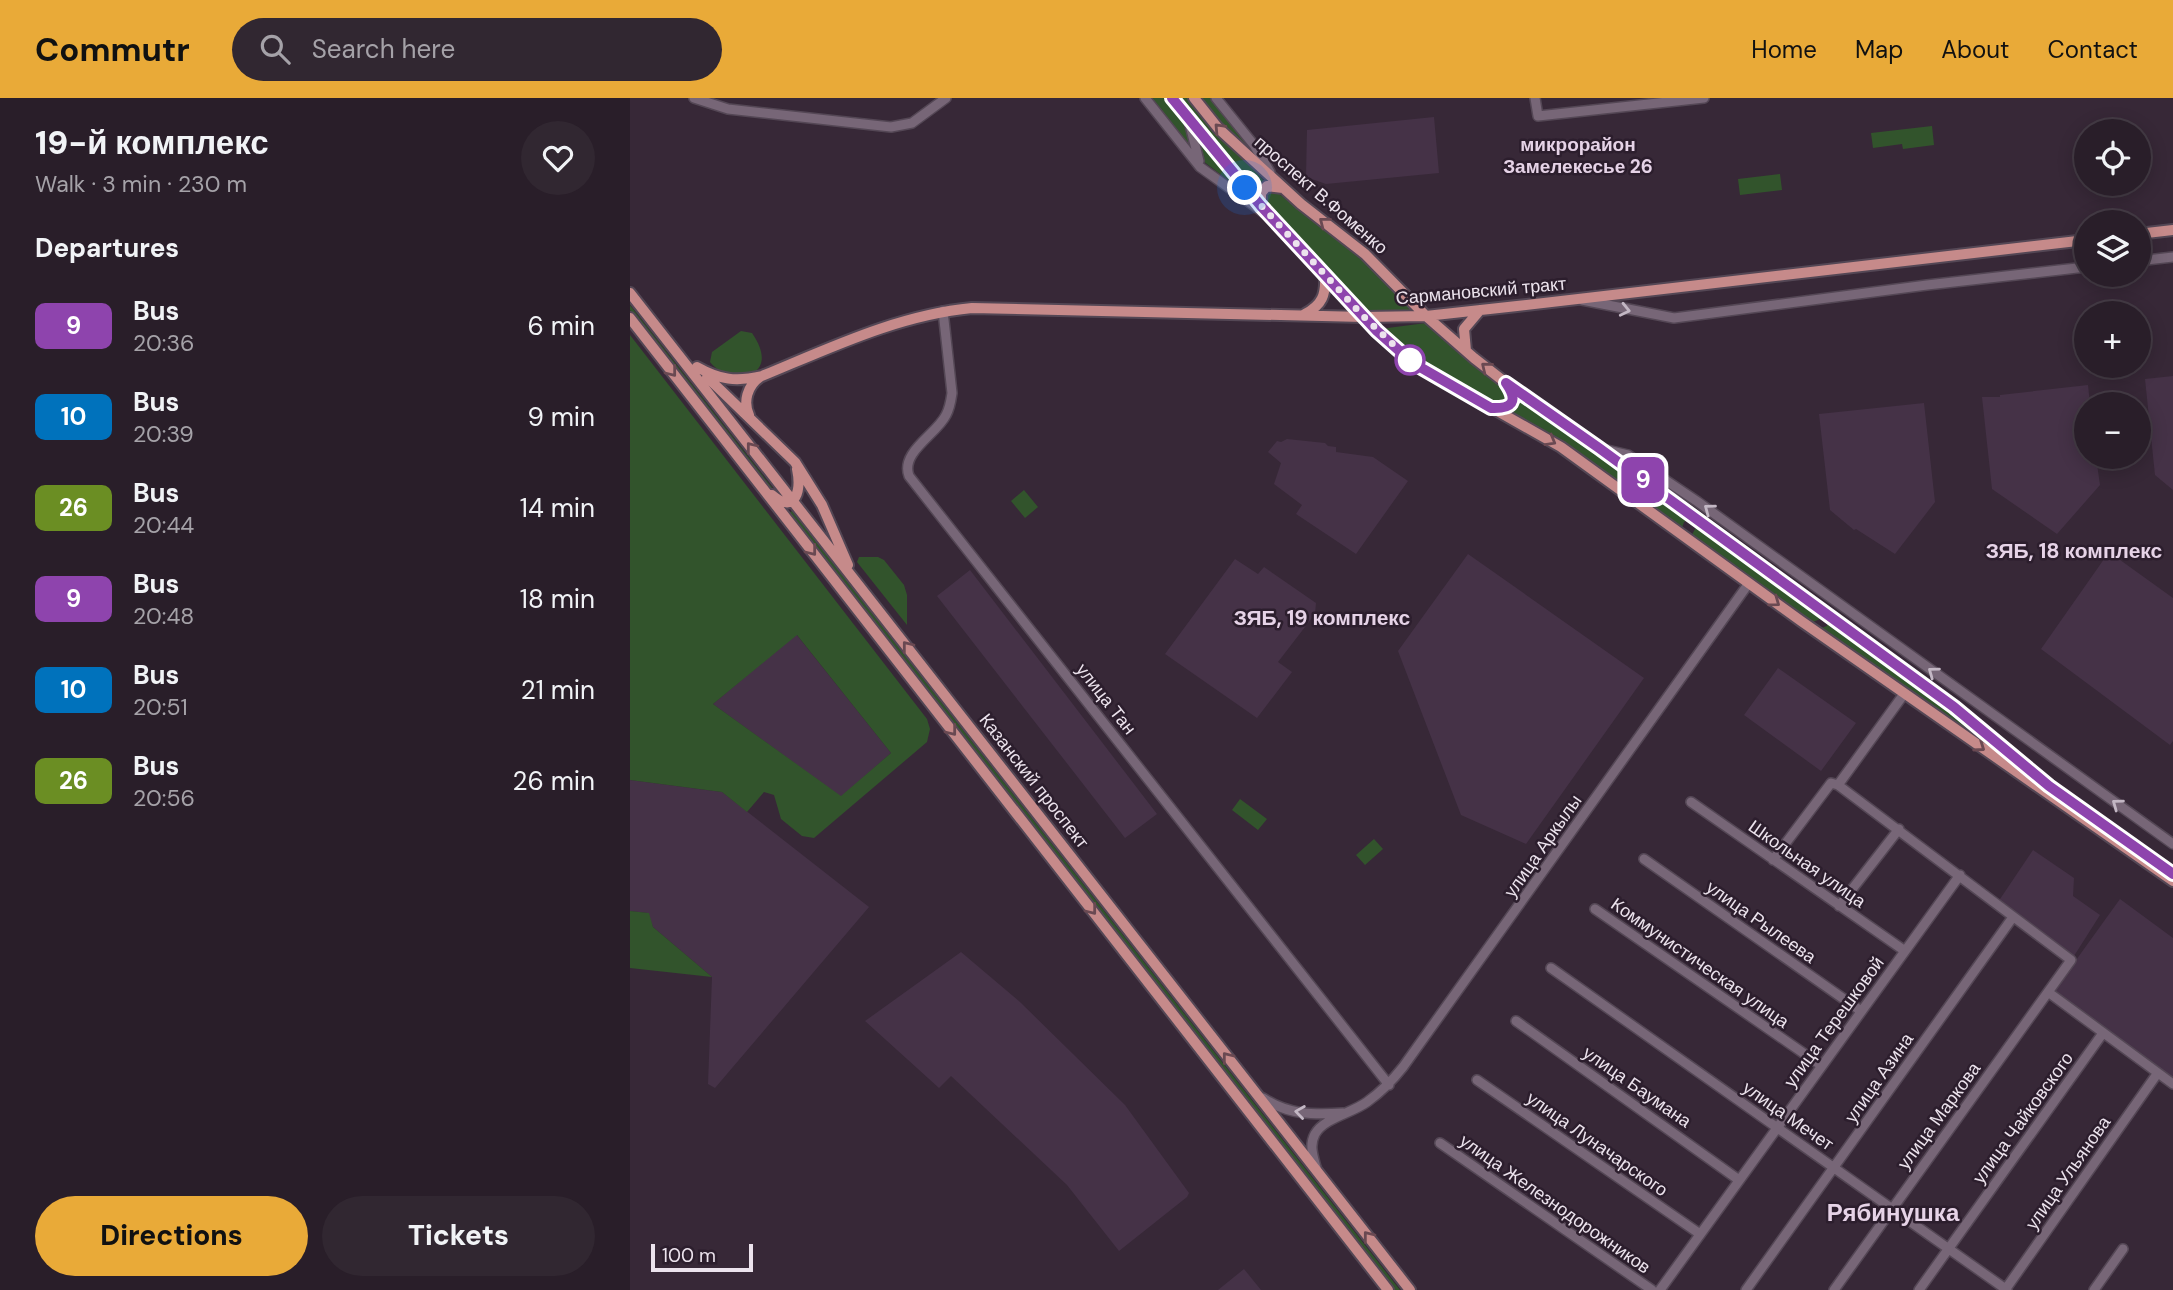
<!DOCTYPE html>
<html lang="en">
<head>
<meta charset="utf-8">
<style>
  :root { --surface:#291e29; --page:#312731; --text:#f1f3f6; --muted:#a5a2a8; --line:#453c46; --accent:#e9aa38 }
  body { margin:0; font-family:"DM Sans",sans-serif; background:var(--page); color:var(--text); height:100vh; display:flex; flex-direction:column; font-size:26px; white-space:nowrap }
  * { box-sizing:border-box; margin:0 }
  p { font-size:23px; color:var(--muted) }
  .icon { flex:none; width:38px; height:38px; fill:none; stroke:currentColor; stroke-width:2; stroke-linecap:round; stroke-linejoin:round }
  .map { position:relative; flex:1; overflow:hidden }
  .sheet { display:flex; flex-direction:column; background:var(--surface); width:630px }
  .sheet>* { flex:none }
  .badge { padding:0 14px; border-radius:10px; font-size:24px; line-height:46px }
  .fabs { position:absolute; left:1444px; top:21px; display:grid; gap:14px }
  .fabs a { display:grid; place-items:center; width:77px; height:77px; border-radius:50%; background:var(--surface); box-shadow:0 4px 18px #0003,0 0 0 2px var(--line); font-size:35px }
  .scale { position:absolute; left:21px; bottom:18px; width:102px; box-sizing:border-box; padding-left:7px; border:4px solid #ece3ed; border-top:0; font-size:19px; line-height:24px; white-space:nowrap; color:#ece3ed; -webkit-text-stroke:5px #2c1e2d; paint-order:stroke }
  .you { position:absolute; width:35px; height:35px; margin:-18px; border:5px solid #fff; border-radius:50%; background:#1a73e8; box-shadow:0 0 0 10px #1a73e833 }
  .map>.badge { position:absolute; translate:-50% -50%; box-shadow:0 0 0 4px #fff }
  h2 { padding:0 35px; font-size:26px; line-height:63px }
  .round { display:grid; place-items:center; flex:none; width:74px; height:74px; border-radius:37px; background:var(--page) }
  .head { display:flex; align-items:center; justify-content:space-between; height:119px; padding:0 35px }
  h1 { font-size:33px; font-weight:800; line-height:52px }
  .action { display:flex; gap:14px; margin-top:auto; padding:14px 35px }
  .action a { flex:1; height:80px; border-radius:42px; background:var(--accent); color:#111; font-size:28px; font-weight:800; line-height:80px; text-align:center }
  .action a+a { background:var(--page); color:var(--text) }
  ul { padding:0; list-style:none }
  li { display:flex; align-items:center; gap:21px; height:91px; padding:0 35px }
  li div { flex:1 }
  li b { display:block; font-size:26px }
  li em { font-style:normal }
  li .badge { min-width:77px; font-weight:700; text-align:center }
  header { display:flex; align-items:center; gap:42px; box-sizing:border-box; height:98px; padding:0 35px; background:var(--accent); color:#111 }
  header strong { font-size:33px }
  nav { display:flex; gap:38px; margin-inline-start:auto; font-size:24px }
  .search { width:490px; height:63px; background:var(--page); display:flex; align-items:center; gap:18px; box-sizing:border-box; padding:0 24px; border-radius:38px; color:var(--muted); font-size:26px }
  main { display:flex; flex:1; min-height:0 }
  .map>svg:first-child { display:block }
</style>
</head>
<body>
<header>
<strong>Commutr</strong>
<div class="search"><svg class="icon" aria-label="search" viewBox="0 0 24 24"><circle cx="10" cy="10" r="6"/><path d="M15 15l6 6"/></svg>Search here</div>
<nav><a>Home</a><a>Map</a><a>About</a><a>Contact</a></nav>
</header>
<main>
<section class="sheet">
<div class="head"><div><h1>19-й комплекс</h1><p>Walk · 3 min · 230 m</p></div><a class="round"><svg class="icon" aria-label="heart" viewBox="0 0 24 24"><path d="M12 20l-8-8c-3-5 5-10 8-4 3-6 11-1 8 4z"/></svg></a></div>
<h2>Departures</h2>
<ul>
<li><span class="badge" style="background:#8e44ad;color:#fff">9</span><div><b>Bus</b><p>20:36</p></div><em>6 min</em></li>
<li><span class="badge" style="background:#0072bc;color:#fff">10</span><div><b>Bus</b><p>20:39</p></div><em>9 min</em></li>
<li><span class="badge" style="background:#6b8e23;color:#fff">26</span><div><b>Bus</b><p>20:44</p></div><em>14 min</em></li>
<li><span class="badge" style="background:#8e44ad;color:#fff">9</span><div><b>Bus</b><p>20:48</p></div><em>18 min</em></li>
<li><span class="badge" style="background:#0072bc;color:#fff">10</span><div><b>Bus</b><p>20:51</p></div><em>21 min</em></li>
<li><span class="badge" style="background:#6b8e23;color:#fff">26</span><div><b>Bus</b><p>20:56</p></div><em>26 min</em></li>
</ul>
<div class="action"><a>Directions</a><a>Tickets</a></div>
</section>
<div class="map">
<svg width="1543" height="1192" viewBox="0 0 1543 1192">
  <rect width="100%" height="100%" fill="#372837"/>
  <path fill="#453247" d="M804,19l5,56 -113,11 -20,-7 1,-47z
    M1543,278v114l-18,-15 -10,-96z
    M1458,287l2,19h-4v53h10l4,28 -43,49 -65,-45 -10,-92h18v-2z
    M1294,305l11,99 -40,52 -39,-25 -2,1 -24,-20 -11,-96z
    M657,341l38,4 3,3 8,1v5l37,5 35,24 -52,73 -60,-40 6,-9 -28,-21 7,-21 -13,-11 9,-11 4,1z
    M1479,454l64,46v143l-3,4 -129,-96z
    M838,456l176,124 -118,166 -65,-29 -63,-164z
    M605,461l23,15 6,-7 52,36 -1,11 -37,48 14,10 -35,46 -92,-64z
    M340,472l187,244 -32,24 -188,-242z
    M166,536l95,119 -50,44 -128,-93z
    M1148,570l78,55 -35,48 -77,-56z
    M0,682l92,12 147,115 -154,181 -7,-4 4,-107 -59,-50 -5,-14 -18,-2z
    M1403,752l41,28 -1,18 27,19 -26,41 -76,-54z
    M1490,801l53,39v145l-120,-91z
    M331,854l59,50 105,103 64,88 -2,4 -68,54 -52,-66 -116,-109 -12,12 -74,-67z
    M614,1171l17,21h-43z"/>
  <path fill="#32542c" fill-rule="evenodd" d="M522,0h16l73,92 -42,-32z
    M545,0h12l41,48 20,17 16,18 -6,5 -4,8z
    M571,0h14l44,60 -33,-30z
    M1302,28l2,19 -31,4 -1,-5 -29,4 -2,-15z
    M1150,76l2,16 -42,5 -2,-16z
    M643,91l90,72 50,50 -50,-1 -101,-108v-7z
    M0,207l148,190 -7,-3 -141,-182z
    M796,225l78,64 3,11 -2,4 -7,1 -8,-2 -84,-49 -26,-23z
    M111,233l11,2c32,46 -23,54 -42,29l2,-10z
    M0,237l297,384 3,10 -3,13 -113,96 -12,-2 -21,-17 -7,-24 -10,-3 -17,20 -25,-20 -92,-12zM167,537l94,118 -50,43 -128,-92z
    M888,299l171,122 -5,3 -2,6 -120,-85 -53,-33z
    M394,392l14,17 -13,11 -14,-17z
    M162,413l608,779h-5l-607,-776z
    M1066,429h2l122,87v5l-7,3 -121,-87z
    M229,459h19l6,3 20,25 3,10v30l-50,-63z
    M1198,522l119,85 91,78 -217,-155 6,-2z
    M610,701l27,20 -9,11 -26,-20z
    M744,741l9,10 -18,16 -9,-10z
    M0,813l19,2 4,14 59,50 -82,-9z"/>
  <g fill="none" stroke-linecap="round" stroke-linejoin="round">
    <g stroke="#544755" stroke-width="12">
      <path id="minor" d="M64,0l34,11 163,18 21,-4 34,-25
        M515,0l55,69 64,46
        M586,0l38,47 16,27
        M905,0l3,18 166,-18
        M559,23l10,40
        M1508,163l35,-4
        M952,202l92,18 253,-33 159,-18
        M313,213l9,82c-1,7 -2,15 -6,22 -9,19 -46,37 -37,61l480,609
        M973,351l25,6 70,47 475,342
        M1208,687l66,-91
        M1061,704l214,149
        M1014,761l217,152
        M1143,762l58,-77 7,2 233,175 -237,330
        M1209,808l60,-77
        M965,811l227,157
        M921,870l456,322
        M1418,894l125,92
        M886,923l223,159
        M847,982l223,154
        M633,1000c25,17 51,17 80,15
        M810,1045l212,147
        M686,1069c-3,-11 -7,-22 -1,-33 9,-16 37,-21 52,-32 14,-10 25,-21 36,-35l346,-484
        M1030,1192l300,-415
        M1116,1192l267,-373
        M1289,1192l184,-257
        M1375,1192l152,-216
        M1464,1192l29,-41"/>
    </g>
    <g stroke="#544755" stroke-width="14">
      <path id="major" d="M542,0l89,108 103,111 49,46 148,84 240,174 372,260
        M564,0l24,30 83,76 64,50 61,62 48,42 32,25 93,65 355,259 91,76
        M631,108v-13l6,-7 16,2
        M1508,136l35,-4
        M0,195l780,997
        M675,216c17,-9 21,-19 20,-38
        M0,220l758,972
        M836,253l-2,-22 16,-19
        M67,269c23,13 39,15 65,9 68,-28 136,-61 210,-68l392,9 62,-1 91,-10 569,-66
        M77,279l88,85 27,43 26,60
        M863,310l15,-1c6,-8 5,-14 -1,-21
        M119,317c-6,-13 -2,-29 11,-38
        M142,397c25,21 29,-7 25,-26"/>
    </g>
    <use href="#minor" stroke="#767" stroke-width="9"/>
    <use href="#major" stroke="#c68a8a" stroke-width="10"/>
  </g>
  <defs><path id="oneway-chevron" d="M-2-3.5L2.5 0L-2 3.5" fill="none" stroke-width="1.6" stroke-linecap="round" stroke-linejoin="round" transform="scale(1.75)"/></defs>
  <g stroke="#6a4952">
    <use href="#oneway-chevron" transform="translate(589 30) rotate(-133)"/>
    <use href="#oneway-chevron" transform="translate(694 124) rotate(-142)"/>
    <use href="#oneway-chevron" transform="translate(856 269) rotate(-141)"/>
    <use href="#oneway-chevron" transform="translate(42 274) rotate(52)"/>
    <use href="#oneway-chevron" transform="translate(921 343) rotate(30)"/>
    <use href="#oneway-chevron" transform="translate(121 349) rotate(-128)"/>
    <use href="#oneway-chevron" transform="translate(182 453) rotate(52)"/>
    <use href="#oneway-chevron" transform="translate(1145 504) rotate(36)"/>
    <use href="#oneway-chevron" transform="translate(277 548) rotate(-128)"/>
    <use href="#oneway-chevron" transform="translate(322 633) rotate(52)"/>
    <use href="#oneway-chevron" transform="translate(1350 649) rotate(35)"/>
    <use href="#oneway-chevron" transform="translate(462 812) rotate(52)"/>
    <use href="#oneway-chevron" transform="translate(597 959) rotate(-128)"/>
    <use href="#oneway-chevron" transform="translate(738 1138) rotate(-128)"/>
  </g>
  <g stroke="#c3b7c4">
    <use href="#oneway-chevron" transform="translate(995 212) rotate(13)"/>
    <use href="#oneway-chevron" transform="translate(1079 411) rotate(-143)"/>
    <use href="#oneway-chevron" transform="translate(1303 574) rotate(-144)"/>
    <use href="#oneway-chevron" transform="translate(1487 706) rotate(-144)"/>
    <use href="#oneway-chevron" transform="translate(670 1014) rotate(-172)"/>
  </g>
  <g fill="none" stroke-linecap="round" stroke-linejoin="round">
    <g stroke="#fff" stroke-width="16">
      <path id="line" d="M542,0l89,108 116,125 36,32 78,45c21,1 28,-6 15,-25l93,65 355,259 95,79 124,88"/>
    </g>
    <use href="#line" stroke="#8e44ad" stroke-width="10"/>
    <path stroke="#ece3ed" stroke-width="7" stroke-dasharray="0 12.6" d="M615,90l119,129 46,43"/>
  </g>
  <circle fill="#fff" stroke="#8e44ad" stroke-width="3.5" cx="780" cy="262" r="14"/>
  <g text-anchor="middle" stroke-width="5" stroke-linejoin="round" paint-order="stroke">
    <g font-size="18" fill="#ece3ed" stroke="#2c1e2d">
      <text transform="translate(691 97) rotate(41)" y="6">проспект В.Фоменко</text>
      <text transform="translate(851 193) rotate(-5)" y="6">Сармановский тракт</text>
      <text transform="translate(476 601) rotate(52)" y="6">улица Тан</text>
      <text transform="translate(404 683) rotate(52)" y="6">Казанский проспект</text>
      <text transform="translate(913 748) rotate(-55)" y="6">улица Аркылы</text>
      <text transform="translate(1177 766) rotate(35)" y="6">Школьная улица</text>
      <text transform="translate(1131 824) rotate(35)" y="6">улица Рылеева</text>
      <text transform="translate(1070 865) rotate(35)" y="6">Коммунистическая улица</text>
      <text transform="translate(1204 924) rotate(-54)" y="6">улица Терешковой</text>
      <text transform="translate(1249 980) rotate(-55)" y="6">улица Азина</text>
      <text transform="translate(1007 989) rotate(35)" y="6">улица Баумана</text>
      <text transform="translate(1158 1018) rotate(35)" y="6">улица Мечет</text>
      <text transform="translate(1309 1018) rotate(-54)" y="6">улица Маркова</text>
      <text transform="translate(1393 1020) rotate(-54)" y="6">улица Чайковского</text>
      <text transform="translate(967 1046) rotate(35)" y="6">улица Луначарского</text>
      <text transform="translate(1438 1075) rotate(-55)" y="6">улица Ульянова</text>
      <text transform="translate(925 1106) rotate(35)" y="6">улица Железнодорожников</text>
    </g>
    <g font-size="19" font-weight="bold" fill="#e6d3e7" stroke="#2c1e2d">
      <text x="948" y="53">микрорайон<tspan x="948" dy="22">Замелекесье 26</tspan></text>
    </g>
    <g font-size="21" font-weight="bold" fill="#e6d3e7" stroke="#2c1e2d">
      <text x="1444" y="460">ЗЯБ, 18 комплекс</text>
      <text x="692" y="527">ЗЯБ, 19 комплекс</text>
    </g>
    <g font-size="24" font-weight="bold" fill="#e6d3e7" stroke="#2c1e2d">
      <text x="1263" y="1123">Рябинушка</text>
    </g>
  </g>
</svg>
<div class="fabs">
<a><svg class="icon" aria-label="locate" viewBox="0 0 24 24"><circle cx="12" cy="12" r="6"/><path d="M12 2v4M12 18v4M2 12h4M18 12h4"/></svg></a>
<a><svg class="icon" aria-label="layers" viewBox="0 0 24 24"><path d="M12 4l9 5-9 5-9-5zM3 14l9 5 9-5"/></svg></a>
<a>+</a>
<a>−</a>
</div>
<div class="scale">100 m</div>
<div class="you" style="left:615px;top:90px"></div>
<b class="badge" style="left:1013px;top:382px;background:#8e44ad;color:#fff">9</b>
</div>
</main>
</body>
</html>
